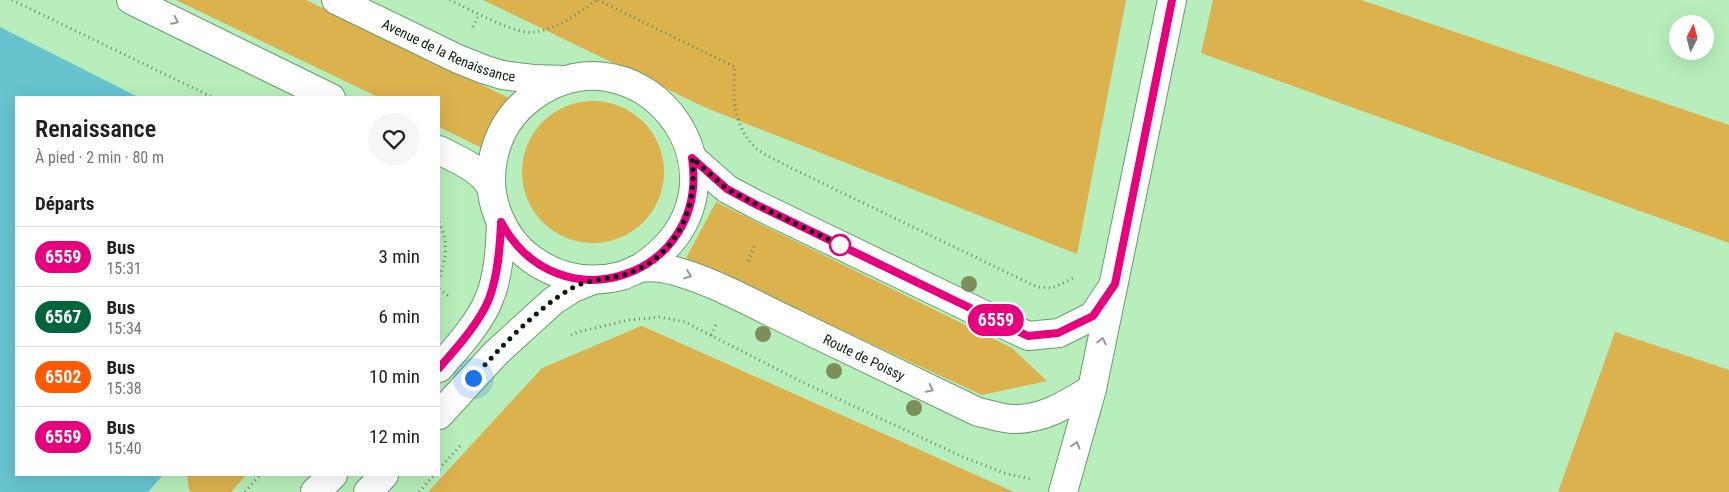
<!DOCTYPE html>
<html lang="fr">
<head>
<meta charset="utf-8">
<style>
  :root { --surface:#fff; --page:#f6f6f6; --text:#202124; --muted:#757577; --line:#e0e0e0 }
  body { margin:0; font-family:"Roboto Condensed",sans-serif; background:var(--page); color:var(--text); height:100vh; display:flex; flex-direction:column; font-size:19px; white-space:nowrap }
  * { box-sizing:border-box; margin:0 }
  p { font-size:16px; color:var(--muted) }
  .icon { flex:none; width:28px; height:28px; fill:none; stroke:currentColor; stroke-width:2; stroke-linecap:round; stroke-linejoin:round }
  .map { position:relative; flex:1; overflow:hidden }
  .sheet { position:absolute; left:15px; top:96px; width:425px; height:380px; display:flex; flex-direction:column; background:var(--surface); border-radius:0px; box-shadow:0 5px 20px #0002 }
  .sheet>* { flex:none }
  .badge { padding:0 10px; border-radius:16px; font-size:18px; line-height:32px }
  .needle { width:32px; rotate:6deg }
  .fabs { position:absolute; left:1669px; top:15px; display:grid; gap:10px }
  .fabs a { display:grid; place-items:center; width:45px; height:45px; border-radius:50%; background:var(--surface); box-shadow:0 5px 20px #0002; font-size:25px }
  .you { position:absolute; width:25px; height:25px; margin:-12px; border:4px solid #fff; border-radius:50%; background:#1a73e8; box-shadow:0 0 0 8px #1a73e833 }
  .map>.badge { position:absolute; translate:-50% -50%; box-shadow:0 0 0 2px #fff }
  h2 { padding:0 20px; font-size:19px; line-height:45px }
  .round { display:grid; place-items:center; flex:none; width:52px; height:52px; border-radius:26px; background:var(--page) }
  .overview { display:flex; align-items:center; justify-content:space-between; height:85px; padding:0 20px }
  h1 { font-size:24px; font-weight:600; line-height:38px }
  ul { padding:0; list-style:none }
  li { display:flex; align-items:center; gap:15px; height:60px; padding:0 20px; border-top:1px solid var(--line) }
  li div { flex:1 }
  li b { display:block; font-size:19px }
  li em { font-style:normal }
  li .badge { min-width:55px; font-weight:700; text-align:center }
  .map>svg:first-child { display:block }
</style>
</head>
<body>
<div class="map">
<svg width="1729" height="492" viewBox="0 0 1729 492">
  <rect width="100%" height="100%" fill="#b8eebb"/>
  <path fill="#dcb24e" d="M176,0h130l211,102 -27,50 -51,-25v-29l-61,-1z
    M483,0h643l-49,254 -373,-147z
    M1213,0h148l368,125v118l-528,-190z
    M522 172a71 71 0 1 1 142 0a71 71 0 1 1-142 0Z
    M716,202l296,146 35,33 -65,14 -296,-137z
    M641,326h1l372,166h-586l114,-124z
    M1615,332l114,38v122h-171z
    M187,475h59l-15,17h-40l-2,-3z"/>
  <path fill="#67c4cf" d="M0,27l140,71h-124v377h147l-15,17h-148z"/>
  <g fill="none" stroke-linecap="round" stroke-linejoin="round">
    <g stroke="#689c6c" stroke-width="30">
      <g id="minor">
        <path d="M131,0l200,98"/>
        <path id="s1" d="M336,0l122,59 25,10 19,6 31,4 31,1"/>
        <path d="M439,150c19,10 41,18 52,37"/>
        <path d="M692,158l35,31 28,15 273,132 31,-3 34,-17 18,-27"/>
        <path id="s2" d="M640,268c128,-83 3,-251 -108,-171 -22,16 -36,40 -40,68 -5,35 10,72 38,93 27,20 59,26 91,18 7,-2 13,-6 19,-8 11,-2 24,0 35,3 40,11 78,33 116,51 62,30 124,60 187,90 12,2 26,8 38,7 28,0 53,-16 76,-30"/>
        <path d="M439,368c16,-18 42,-47 50,-69 10,-24 11,-51 12,-77"/>
        <path d="M439,415l57,-62 57,-52 20,-13 20,-8"/>
        <path d="M315,492l18,-17"/>
        <path d="M368,492l16,-17"/>
        <path d="M1063,492l29,-103 80,-389"/>
      </g>
    </g>
    <path stroke="#638865" stroke-width="3" stroke-dasharray="1 4" stroke-linecap="butt" d="M12,0l202,98
      M450,0c19,9 67,36 86,32 23,-4 43,-19 61,-32
      M598,0l137,67c-3,28 -2,60 21,81 10,8 24,14 35,20l246,119 15,1 22,-10
      M473,27l6,-13
      M439,222c10,22 7,35 0,58
      M748,261l7,-17
      M439,289l11,8
      M571,335l7,-3 51,-12 31,-3 25,5 117,60 159,74 43,17 26,6
      M711,335l5,-11
      M439,469l21,-23
      M245,492l15,-17
      M419,492l15,-17"/>
    <use href="#minor" stroke="#fff" stroke-width="28"/>
  </g>
  <g fill="#7f8d5b">
    <circle cx="969" cy="284" r="8"/>
    <circle cx="763" cy="334" r="8"/>
    <circle cx="834" cy="371" r="8"/>
    <circle cx="914" cy="408" r="8"/>
  </g>
  <defs><path id="oneway-chevron" d="M-2-3.5L2.5 0L-2 3.5" fill="none" stroke-width="1.6" stroke-linecap="round" stroke-linejoin="round" transform="scale(1.25)"/></defs>
  <g stroke="#909a91">
    <use href="#oneway-chevron" transform="translate(175 21) rotate(26)"/>
    <use href="#oneway-chevron" transform="translate(688 275) rotate(19)"/>
    <use href="#oneway-chevron" transform="translate(1102 341) rotate(-78)"/>
    <use href="#oneway-chevron" transform="translate(930 389) rotate(26)"/>
    <use href="#oneway-chevron" transform="translate(1076 445) rotate(-74)"/>
  </g>
  <g fill="none" stroke-linecap="round" stroke-linejoin="round">
    <g stroke="#fff" stroke-width="11">
      <path id="line" d="M439,368c16,-18 41,-46 50,-69 9,-24 11,-51 12,-77 57,106 209,55 191,-64l35,31 28,15 273,132 30,-3 35,-17 22,-32 57,-284"/>
    </g>
    <use href="#line" stroke="#e6007e" stroke-width="8"/>
    <path stroke="#091e0b" stroke-width="5" stroke-dasharray="0 9" d="M473,378c26,-29 65,-71 99,-90 16,-9 34,-8 51,-13 52,-15 76,-67 69,-117l35,31 44,23 69,33"/>
  </g>
  <circle fill="#fff" stroke="#e6007e" stroke-width="2.5" cx="840" cy="245" r="10"/>
  <g text-anchor="middle" stroke-width="5" stroke-linejoin="round" paint-order="stroke">
    <g font-size="14" fill="#091e0b" stroke="#fff">
      <text dy="5" stroke="none"><textPath href="#s1" startOffset="124">Avenue de la Renaissance</textPath></text>
      <text dy="5" stroke="none"><textPath href="#s2" startOffset="880">Route de Poissy</textPath></text>
    </g>
  </g>
</svg>
<div class="fabs">
<a><svg class="needle" viewBox="-14 -14 28 28"><path d="M0-13l5 13h-10z" fill="#e53935"/><path d="M0 13l5-13h-10z" fill="#757577"/></svg></a>
</div>
<div class="you" style="left:473px;top:378px"></div>
<b class="badge" style="left:996px;top:320px;background:#e6007e;color:#fff">6559</b>
<section class="sheet">
<div class="overview"><div><h1>Renaissance</h1><p>À pied · 2 min · 80 m</p></div><a class="round"><svg class="icon" aria-label="heart" viewBox="0 0 24 24"><path d="M12 20l-8-8c-3-5 5-10 8-4 3-6 11-1 8 4z"/></svg></a></div>
<h2>Départs</h2>
<ul>
<li><span class="badge" style="background:#e6007e;color:#fff">6559</span><div><b>Bus</b><p>15:31</p></div><em>3 min</em></li>
<li><span class="badge" style="background:#00643c;color:#fff">6567</span><div><b>Bus</b><p>15:34</p></div><em>6 min</em></li>
<li><span class="badge" style="background:#ff5a00;color:#fff">6502</span><div><b>Bus</b><p>15:38</p></div><em>10 min</em></li>
<li><span class="badge" style="background:#e6007e;color:#fff">6559</span><div><b>Bus</b><p>15:40</p></div><em>12 min</em></li>
</ul>
</section>
</div>
</body>
</html>
